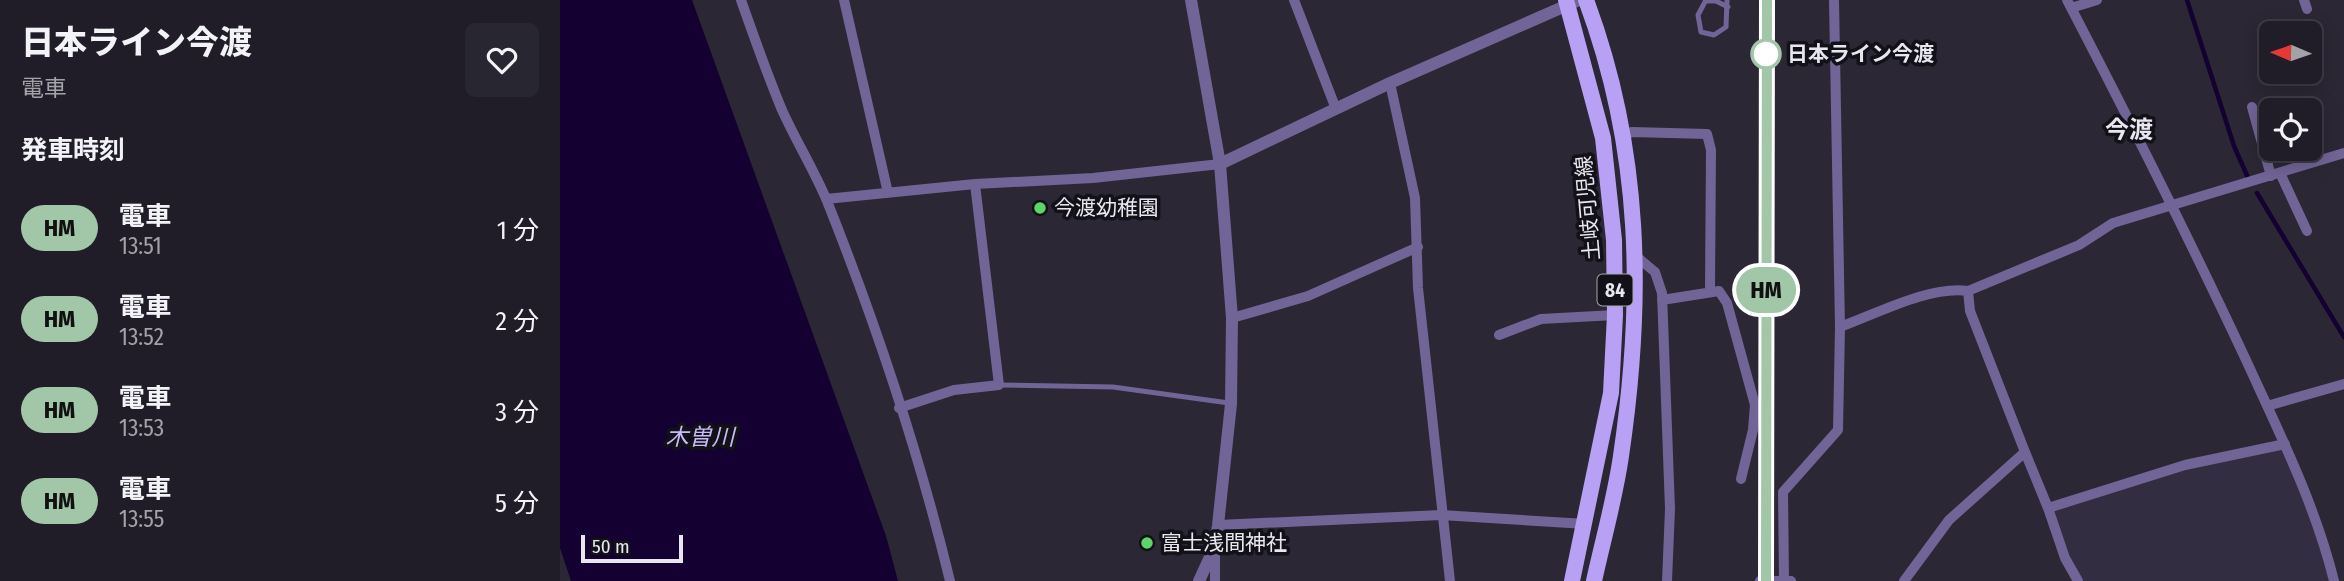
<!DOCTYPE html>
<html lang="ja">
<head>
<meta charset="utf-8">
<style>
  :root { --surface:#201d28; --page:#282630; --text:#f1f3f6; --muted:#a2a2a8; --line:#3d3b45 }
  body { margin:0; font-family:"Fira Sans Condensed","Noto Sans JP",sans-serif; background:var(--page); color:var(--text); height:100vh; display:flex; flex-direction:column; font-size:26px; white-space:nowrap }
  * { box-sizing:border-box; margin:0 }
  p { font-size:23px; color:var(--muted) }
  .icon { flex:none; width:38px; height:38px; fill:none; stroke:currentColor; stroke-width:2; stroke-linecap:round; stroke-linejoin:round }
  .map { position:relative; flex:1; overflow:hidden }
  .panel { display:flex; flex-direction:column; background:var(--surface); width:560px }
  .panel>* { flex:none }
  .badge { padding:0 14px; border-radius:23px; font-size:24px; line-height:46px }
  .needle { width:46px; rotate:272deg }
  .controls { position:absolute; left:1699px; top:21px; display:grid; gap:14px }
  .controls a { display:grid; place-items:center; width:63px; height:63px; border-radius:10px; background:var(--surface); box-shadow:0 4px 18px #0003,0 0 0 2px var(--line); font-size:35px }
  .scale { position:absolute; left:21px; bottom:18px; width:102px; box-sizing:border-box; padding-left:7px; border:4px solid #e8e6ef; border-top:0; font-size:19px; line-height:24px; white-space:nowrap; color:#e8e6ef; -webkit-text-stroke:5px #131118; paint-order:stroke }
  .map>.badge { position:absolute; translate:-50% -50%; box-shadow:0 0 0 4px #fff }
  h2 { padding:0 21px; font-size:26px; line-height:63px }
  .round { display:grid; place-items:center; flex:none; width:74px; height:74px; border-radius:10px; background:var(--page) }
  .summary { display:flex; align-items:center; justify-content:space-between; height:119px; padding:0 21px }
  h1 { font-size:33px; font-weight:800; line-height:52px }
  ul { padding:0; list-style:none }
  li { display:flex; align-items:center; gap:21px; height:91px; padding:0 21px }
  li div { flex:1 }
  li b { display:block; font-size:26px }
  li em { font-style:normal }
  li .badge { min-width:77px; font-weight:700; text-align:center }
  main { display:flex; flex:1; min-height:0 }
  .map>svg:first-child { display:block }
</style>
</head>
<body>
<main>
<section class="panel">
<div class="summary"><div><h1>日本ライン今渡</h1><p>電車</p></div><a class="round"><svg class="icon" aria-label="heart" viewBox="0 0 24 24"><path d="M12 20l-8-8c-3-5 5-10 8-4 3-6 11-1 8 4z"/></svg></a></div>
<h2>発車時刻</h2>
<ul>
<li><span class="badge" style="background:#a2c7a8;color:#111">HM</span><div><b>電車</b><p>13:51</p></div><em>1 分</em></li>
<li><span class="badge" style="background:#a2c7a8;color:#111">HM</span><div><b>電車</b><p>13:52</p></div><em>2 分</em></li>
<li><span class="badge" style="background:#a2c7a8;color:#111">HM</span><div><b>電車</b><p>13:53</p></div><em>3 分</em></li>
<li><span class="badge" style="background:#a2c7a8;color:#111">HM</span><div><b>電車</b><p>13:55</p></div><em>5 分</em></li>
</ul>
</section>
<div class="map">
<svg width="1784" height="581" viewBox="0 0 1784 581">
  <rect width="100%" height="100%" fill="#2b2735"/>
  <path fill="#322d41" d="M1725,444l49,137h-256l-30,-73 137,-43z"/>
  <path fill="#140031" d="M0,0h132l194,536 12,45h-327l-11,-33z"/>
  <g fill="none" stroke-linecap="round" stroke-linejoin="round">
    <path stroke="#140031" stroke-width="4.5" d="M1627,0l47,146 15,34
      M1697,193l87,144"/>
    <path stroke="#716496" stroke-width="5" d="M1146,0l-8,15 3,17 13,3 12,-8 1,-27
      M1146,1h10l12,6
      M439,385l114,2 116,16"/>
    <path stroke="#716496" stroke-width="10" d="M181,0c13,37 26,74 41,110 14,31 32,60 45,91 49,123 92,252 123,380
      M284,0l44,193
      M734,0l42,109
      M1507,0c62,119 122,238 179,360 33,72 69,144 88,221
      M1744,0l3,9
      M1511,8l26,-8
      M830,83l25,115 3,90 32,293
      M1692,107l19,69
      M1062,136l10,-4 75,2 4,16 -1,140
      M1720,173l27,58
      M266,199l149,-15 118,-6 127,-14
      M1077,257l18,15 7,21 8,216 -3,72
      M1102,300l57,-9 8,12 28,102 -2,25 -12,49
      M672,318l76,-22 110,-49
      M1280,327c36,-13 91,-42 128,-36l111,-46 34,-22 231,-70
      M939,335l42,-16 74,-4
      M1707,406l77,-22
      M339,408l55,-18 45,-5 -24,-201
      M1465,452l23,56
      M658,525l223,-10 145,9
      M1224,580l-1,-88 55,-62 2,-103 -6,-327
      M655,581v-33
      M1200,581h31
      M1344,581l45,-61 76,-68 -55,-141 -2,-20
      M1518,581l-13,-23 -17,-50 137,-43 100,-21"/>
    <path stroke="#716496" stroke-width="12" d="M631,0l29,164 12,154 -1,86 -13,121 -3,21 -16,35
      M660,164l170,-81 189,-83"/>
    <path stroke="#b8a1f4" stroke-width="16" d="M1006,0l37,138 11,102 1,75 -4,78 -39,188
      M1026,0c56,150 58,300 35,456 -6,42 -18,84 -27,125"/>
    <g stroke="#8d8a96" stroke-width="7">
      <path id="rail" d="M1206,581l1,-581"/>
    </g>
    <use href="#rail" stroke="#131118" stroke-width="4.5" stroke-dasharray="13" stroke-linecap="butt"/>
  </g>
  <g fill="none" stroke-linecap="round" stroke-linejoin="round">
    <g stroke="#fff" stroke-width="16">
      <path id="line" d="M1206,581l1,-581"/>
    </g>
    <use href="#line" stroke="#a2c7a8" stroke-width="10"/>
  </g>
  <circle fill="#fff" stroke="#a2c7a8" stroke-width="3.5" cx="1206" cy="54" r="14"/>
  <g fill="#5dd56c" stroke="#131118" stroke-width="2.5">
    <circle cx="480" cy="208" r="7"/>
    <circle cx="587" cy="543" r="7"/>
  </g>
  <g text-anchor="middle" stroke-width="7" stroke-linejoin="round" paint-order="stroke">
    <rect fill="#131118" stroke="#a8a6ae" stroke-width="2" x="1037.5" y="274.5" width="35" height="31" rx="5"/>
    <g font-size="19" font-weight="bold" fill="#e8e6ef">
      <text x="1055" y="297">84</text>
    </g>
    <g font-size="21" font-weight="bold" fill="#e8e6ef" stroke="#131118" text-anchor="start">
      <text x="1227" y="61">日本ライン今渡</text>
    </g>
    <g font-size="21" fill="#e8e6ef" stroke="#131118" text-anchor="start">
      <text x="494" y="215">今渡幼稚園</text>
      <text x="601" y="550">富士浅間神社</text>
    </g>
    <g font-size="21" fill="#e8e6ef" stroke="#131118">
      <text transform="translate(1028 208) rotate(-95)" y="7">土岐可児線</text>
    </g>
    <g font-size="23" font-style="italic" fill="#c8b9f7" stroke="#131118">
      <text x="140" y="445">木曽川</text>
    </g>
    <g font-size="24" font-weight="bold" fill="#e8e6ef" stroke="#131118">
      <text x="1569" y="138">今渡</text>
    </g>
  </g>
</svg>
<div class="controls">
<a><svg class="needle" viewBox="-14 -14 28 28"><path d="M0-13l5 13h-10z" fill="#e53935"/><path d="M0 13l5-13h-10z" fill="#a2a2a8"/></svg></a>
<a><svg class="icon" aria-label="locate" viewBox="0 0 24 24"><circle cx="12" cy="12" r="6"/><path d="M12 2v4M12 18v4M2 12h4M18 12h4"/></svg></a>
</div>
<div class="scale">50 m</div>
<b class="badge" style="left:1206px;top:290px;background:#a2c7a8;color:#111">HM</b>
</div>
</main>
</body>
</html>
